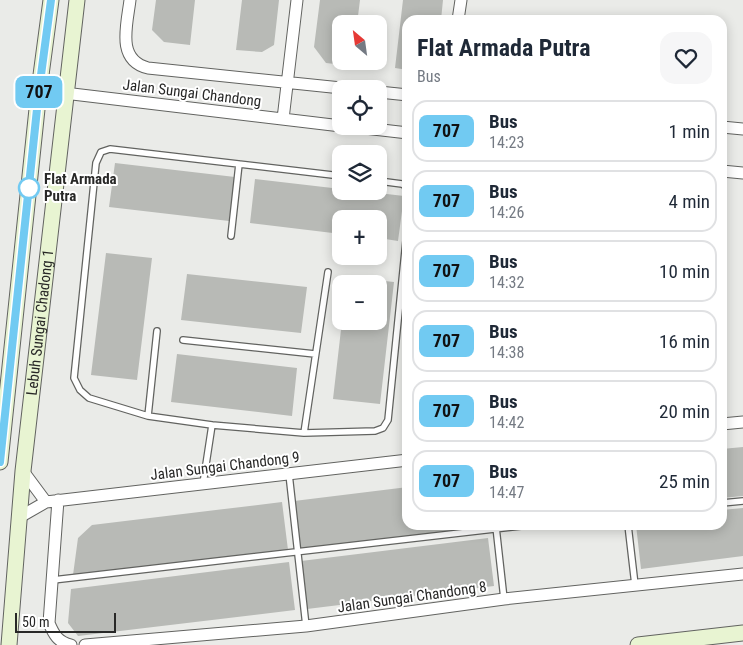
<!DOCTYPE html>
<html lang="en">
<head>
<meta charset="utf-8">
<style>
  :root { --surface:#fff; --page:#f6f6f7; --text:#1f2937; --muted:#747a83; --line:#e0e1e3 }
  body { margin:0; font-family:"Roboto Condensed",sans-serif; background:var(--page); color:var(--text); height:100vh; display:flex; flex-direction:column; font-size:19px; white-space:nowrap }
  * { box-sizing:border-box; margin:0 }
  p { font-size:16px; color:var(--muted) }
  .icon { flex:none; width:28px; height:28px; fill:none; stroke:currentColor; stroke-width:2; stroke-linecap:round; stroke-linejoin:round }
  .map { position:relative; flex:1; overflow:hidden }
  .details { position:absolute; left:402px; top:15px; width:325px; height:515px; display:flex; flex-direction:column; background:var(--surface); border-radius:15px; box-shadow:0 2px 12px #0003 }
  .details>* { flex:none }
  .badge { padding:0 10px; border-radius:8px; font-size:18px; line-height:32px }
  .needle { width:32px; rotate:331deg }
  .buttons { position:absolute; left:332px; top:15px; display:grid; gap:10px }
  .buttons a { display:grid; place-items:center; width:55px; height:55px; border-radius:10px; background:var(--surface); box-shadow:0 2px 12px #0003; font-size:25px }
  .scale { position:absolute; left:15px; bottom:12px; width:101px; box-sizing:border-box; padding-left:5px; border:2px solid #282827; border-top:0; font-size:14px; line-height:18px; white-space:nowrap; color:#282827; -webkit-text-stroke:4px #fff; paint-order:stroke }
  .map>.badge { position:absolute; translate:-50% -50%; box-shadow:0 0 0 2px #fff }
  .round { display:grid; place-items:center; flex:none; width:52px; height:52px; border-radius:15px; background:var(--page) }
  .head { display:flex; align-items:center; justify-content:space-between; height:85px; padding:0 15px }
  h1 { font-size:24px; font-weight:700; line-height:38px }
  ul { padding:0; list-style:none }
  li { display:flex; align-items:center; gap:15px; height:62px; margin:0 10px 8px; padding:0 5px; border:2px solid var(--line); border-radius:15px }
  li div { flex:1 }
  li b { display:block; font-size:19px }
  li em { font-style:normal }
  li .badge { min-width:55px; font-weight:700; text-align:center }
  .map>svg:first-child { display:block }
</style>
</head>
<body>
<div class="map">
<svg width="743" height="645" viewBox="0 0 743 645">
  <rect width="100%" height="100%" fill="#eaebe8"/>
  <path fill="#b8bab6" d="M156,0h39l-5,45 -26,-3 -12,-12z
    M242,0h37l-5,45 -12,7 -26,-2z
    M320,0h40l-3,24h-16v37h11v5l-26,-3 -12,-16z
    M403,0h40l-2,20h-33v50l-13,-2z
    M115,163l120,14 -6,44 -120,-14z
    M255,179l86,10v2h20l43,5 -6,45 -19,-3v-19h-38v15l-91,-11z
    M106,253l46,5 -15,122 -46,-5z
    M187,274l120,13 -6,46 -120,-13z
    M348,277l46,5 -14,122 -47,-5 9,-78h37v-37h-32z
    M177,354l120,14 -5,48 -121,-14z
    M743,447v49l-21,2v-49z
    M408,487v38h81v1l-189,23 -6,-48z
    M282,502l6,48 -175,21 -40,4 5,-37 14,-13z
    M743,508v48l-102,13 -5,-44h86v-15z
    M488,538l6,48 -187,23 -6,-48z
    M289,562l6,48 -217,26 -10,-13 3,-34z"/>
  <g fill="none" stroke-linecap="round" stroke-linejoin="round">
    <g stroke="#626360" stroke-width="8">
      <path id="lane" d="M341,176l-231,-27 -9,3 -5,11 -22,215 6,12 9,8 59,18 64,9 92,8 71,-2 8,-3 5,-8 20,-199
        M379,181l23,3 6,4
        M231,236l8,-72
        M183,340l132,14
        M148,416l9,-85
        M304,433l24,-161
        M289,474l17,152
        M203,484l9,-59
        M722,503l21,-2
        M628,525l7,60
        M496,527l8,72
        M53,580l477,-55"/>
    </g>
    <g stroke="#626360" stroke-width="13">
      <path id="street" d="M130,0c-3,25 -14,60 18,68l203,21
        M458,20l3,-20
        M39,90l302,36
        M379,92l29,3
        M283,119l14,-119
        M347,126l61,7
        M722,127l21,2
        M722,171l21,2
        M722,424l21,-2
        M23,471l23,31
        M58,500l-9,123c5,12 9,19 22,22
        M18,518l28,-16 362,-42
        M85,645l221,-19 198,-27 239,-25"/>
    </g>
    <g stroke="#626360" stroke-width="17">
      <g id="secondary">
        <path d="M0,462l39,-372 12,-90"/>
        <path id="s1" d="M9,645l14,-174 54,-471"/>
        <path d="M638,645l105,-12"/>
      </g>
    </g>
    <use href="#lane" stroke="#fff" stroke-width="5.5"/>
    <use href="#street" stroke="#fff" stroke-width="11"/>
    <use href="#secondary" stroke="#e8f4d2" stroke-width="15"/>
  </g>
  <g fill="none" stroke-linecap="round" stroke-linejoin="round">
    <g stroke="#fff" stroke-width="11">
      <path id="line" d="M0,462l39,-372 12,-90"/>
    </g>
    <use href="#line" stroke="#71caf2" stroke-width="8"/>
  </g>
  <circle fill="#fff" stroke="#71caf2" stroke-width="2.5" cx="29" cy="188" r="10"/>
  <g text-anchor="middle" stroke-width="4" stroke-linejoin="round" paint-order="stroke">
    <g font-size="15" fill="#282827" stroke="#fff">
      <text transform="translate(192 93) rotate(7)" y="5">Jalan Sungai Chandong</text>
      <text dy="5" stroke="none"><textPath href="#s1" startOffset="324">Lebuh Sungai Chadong 1</textPath></text>
      <text transform="translate(225 466) rotate(-7)" y="5">Jalan Sungai Chandong 9</text>
      <text transform="translate(412 597) rotate(-8)" y="5">Jalan Sungai Chandong 8</text>
    </g>
    <g font-size="15" font-weight="bold" fill="#282827" stroke="#fff" text-anchor="start">
      <text x="44" y="184">Flat Armada<tspan x="44" dy="17">Putra</tspan></text>
    </g>
  </g>
</svg>
<div class="buttons">
<a><svg class="needle" viewBox="-14 -14 28 28"><path d="M0-13l5 13h-10z" fill="#e53935"/><path d="M0 13l5-13h-10z" fill="#747a83"/></svg></a>
<a><svg class="icon" aria-label="locate" viewBox="0 0 24 24"><circle cx="12" cy="12" r="6"/><path d="M12 2v4M12 18v4M2 12h4M18 12h4"/></svg></a>
<a><svg class="icon" aria-label="layers" viewBox="0 0 24 24"><path d="M12 4l9 5-9 5-9-5zM3 14l9 5 9-5"/></svg></a>
<a>+</a>
<a>−</a>
</div>
<div class="scale">50 m</div>
<b class="badge" style="left:39px;top:92px;background:#71caf2;color:#111">707</b>
<section class="details">
<div class="head"><div><h1>Flat Armada Putra</h1><p>Bus</p></div><a class="round"><svg class="icon" aria-label="heart" viewBox="0 0 24 24"><path d="M12 20l-8-8c-3-5 5-10 8-4 3-6 11-1 8 4z"/></svg></a></div>
<ul>
<li><span class="badge" style="background:#71caf2;color:#111">707</span><div><b>Bus</b><p>14:23</p></div><em>1 min</em></li>
<li><span class="badge" style="background:#71caf2;color:#111">707</span><div><b>Bus</b><p>14:26</p></div><em>4 min</em></li>
<li><span class="badge" style="background:#71caf2;color:#111">707</span><div><b>Bus</b><p>14:32</p></div><em>10 min</em></li>
<li><span class="badge" style="background:#71caf2;color:#111">707</span><div><b>Bus</b><p>14:38</p></div><em>16 min</em></li>
<li><span class="badge" style="background:#71caf2;color:#111">707</span><div><b>Bus</b><p>14:42</p></div><em>20 min</em></li>
<li><span class="badge" style="background:#71caf2;color:#111">707</span><div><b>Bus</b><p>14:47</p></div><em>25 min</em></li>
</ul>
</section>
</div>
</body>
</html>
